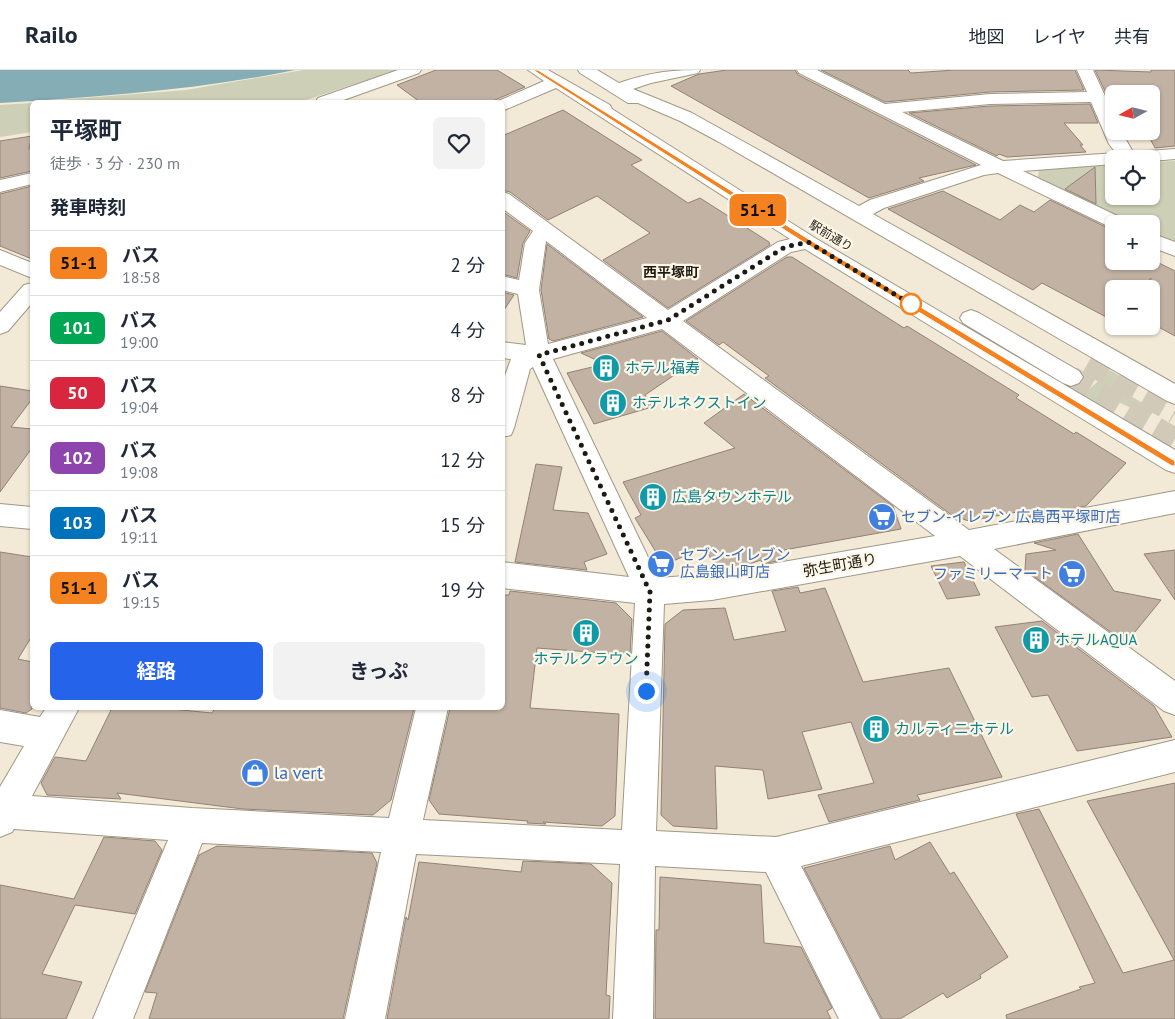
<!DOCTYPE html>
<html lang="ja">
<head>
<meta charset="utf-8">
<style>
  :root { --surface:#fff; --page:#f2f2f3; --text:#1f2937; --muted:#747a83; --line:#e0e1e3; --accent:#2563eb }
  body { margin:0; font-family:"PT Sans","Noto Sans JP",sans-serif; background:var(--page); color:var(--text); height:100vh; display:flex; flex-direction:column; font-size:19px; white-space:nowrap }
  * { box-sizing:border-box; margin:0 }
  p { font-size:16px; color:var(--muted) }
  .icon { flex:none; width:28px; height:28px; fill:none; stroke:currentColor; stroke-width:2; stroke-linecap:round; stroke-linejoin:round }
  .map { position:relative; flex:1; overflow:hidden }
  .panel { position:absolute; left:30px; top:30px; width:475px; height:610px; display:flex; flex-direction:column; background:var(--surface); border-radius:8px; box-shadow:0 1px 4px #0004 }
  .panel>* { flex:none }
  .badge { padding:0 10px; border-radius:8px; font-size:18px; line-height:32px }
  .needle { width:32px; rotate:262deg }
  .buttons { position:absolute; left:1105px; top:15px; display:grid; gap:10px }
  .buttons a { display:grid; place-items:center; width:55px; height:55px; border-radius:8px; background:var(--surface); box-shadow:0 1px 4px #0004; font-size:25px }
  .you { position:absolute; width:25px; height:25px; margin:-12px; border:4px solid #fff; border-radius:50%; background:#1a73e8; box-shadow:0 0 0 8px #1a73e833 }
  .map>.badge { position:absolute; translate:-50% -50%; box-shadow:0 0 0 2px #fff }
  h2 { padding:0 20px; font-size:19px; line-height:45px }
  .round { display:grid; place-items:center; flex:none; width:52px; height:52px; border-radius:8px; background:var(--page) }
  .headline { display:flex; align-items:center; justify-content:space-between; height:85px; padding:0 20px }
  h1 { font-size:24px; font-weight:700; line-height:38px }
  .cta { display:flex; gap:10px; margin-top:auto; padding:10px 20px }
  .cta a { flex:1; height:58px; border-radius:8px; background:var(--accent); color:#fff; font-size:20px; font-weight:700; line-height:58px; text-align:center }
  .cta a+a { background:var(--page); color:var(--text) }
  ul { padding:0; list-style:none }
  li { display:flex; align-items:center; gap:15px; height:65px; padding:0 20px; border-top:1px solid var(--line) }
  li div { flex:1 }
  li b { display:block; font-size:19px }
  li em { font-style:normal }
  li .badge { min-width:55px; font-weight:700; text-align:center }
  header { display:flex; align-items:center; gap:30px; box-sizing:border-box; height:70px; padding:0 25px; background:var(--surface); border-bottom:1px solid var(--line) }
  header strong { font-size:24px }
  nav { display:flex; gap:28px; margin-inline-start:auto; font-size:18px }
  .map>svg:first-child { display:block }
</style>
</head>
<body>
<header>
<strong>Railo</strong>
<nav><a>地図</a><a>レイヤ</a><a>共有</a></nav>
</header>
<div class="map">
<svg width="1175" height="949" viewBox="0 0 1175 949">
  <rect width="100%" height="100%" fill="#f2e9d6"/>
  <path fill="#cdcfb6" d="M303,0h94l-97,32h-266l152,-12z
    M32,33v29l-32,5v-32z
    M1175,91v82l-24,-11v-8h-17l-96,-47 1,-8 75,-4v31h37v-34z
    M1110,300l13,8 -8,9 33,19 -7,7 -35,-17 -8,8 -16,-8z"/>
  <path fill="#85adb6" d="M0,0h295c-97,20 -196,27 -295,33z"/>
  <path fill="#c2b2a4" stroke="#928275" d="M436,0h61l28,17 -30,13 -1,2h-74l-23,-17z
    M727,0h68l3,5 178,90 -57,13 5,3 -55,17 -198,-112 28,-12z
    M821,0h87l3,3 44,-3h120l9,20 -94,2 -105,10z
    M1095,0l56,2v-2h24v76l-20,2 -9,-17h5v-37h-37v16z
    M1090,34l8,19h-34l19,22h-3l6,7 -79,5 -8,-3 -2,2 -88,-43 81,-7z
    M563,40l79,50 -11,5 57,38 12,-5 69,44 1,3 -102,63 -65,-48 47,-27 -53,-37 -49,24 -38,-28 -8,-2v-54z
    M32,66l-3,13h3v22l-32,7v-37z
    M1095,97l1,37 -31,-15z
    M32,116v73l-32,-13v-52z
    M943,121l57,29 20,-15 14,7 16,-12 64,31v30h37v-2l24,12v65l-24,-13v-45l-11,11h-26v24l-6,5 -66,-35 -9,7 -145,-81z
    M502,141l28,20 -7,12 -6,35 -15,-4z
    M547,174l96,73 -90,24 -4,-2 -8,-49z
    M787,187h5l112,71 3,-2 112,69 -3,3 58,36 2,-2 50,31 -40,43 -59,11 1,-7 -59,11 -16,-5 -188,-138 4,-2 -46,-34 -4,3 -33,-24z
    M502,222l12,3 -12,18z
    M662,261l36,28 -53,36 7,12 -58,17 -27,-51 38,-9 -24,-11z
    M0,316l32,5v8l-21,28 21,2v19l-32,44z
    M744,324l149,112 8,23 -117,21 3,9 -25,5 -1,-4 -20,7 -24,4 -12,-24 -41,18 -29,-47 6,-3 -18,-33 112,-34 -31,-25z
    M536,394l26,3 -9,43 35,3 19,41 -23,8 3,8 -72,-8z
    M1078,464l36,57 47,9 -35,43 -101,-73 1,-16 30,-4 -22,-7z
    M1175,480v50l-31,-46z
    M0,482l32,5v79l-14,23 14,3v47l-6,4 -26,-5z
    M964,492l16,33 -33,4 -16,-33z
    M798,517l2,6 25,-5 38,94 86,-14 53,109 -85,18 3,5 -91,22 -11,-27 56,-12 -23,-61 -49,10 20,57 -54,10 -5,-29 -48,-4 2,63 -44,-3 -12,-11 4,-191 18,-14 42,-2 9,32 52,-9 -14,-40z
    M510,521l106,12 16,16 -2,36 -93,-7 -7,60 89,6 -4,102 -13,10 -59,-4 3,2 -19,-1 1,-2 -89,-7 -10,-14 21,-92h52v-113h7z
    M1042,551l112,85 18,31 -95,14 -29,-56 -16,2 -37,-70z
    M112,638h49l51,5 3,-5h199l-23,92 -18,15 -130,-6 -126,-16 4,6 -74,-4 -6,-12 14,-26 31,4z
    M1175,713v236h-168l-1,-4 75,-26 -2,-2 16,-4 -79,-169 23,-5 84,164 51,-13 -87,-159z
    M104,767l51,4 7,9 -27,64 -60,-9 -33,69 40,8 -16,37h-66v-134l74,14z
    M930,772l20,32 4,-2 54,85 -28,18 1,3 -34,20 -4,-5 -43,26h-18l-78,-151 86,-22 5,14z
    M217,776l155,7 5,10 -34,156h-194l8,-26 -12,-1 54,-137z
    M523,791l68,3 21,19 -6,112 4,1 -1,23h-222l19,-102 2,3 11,-58 102,10z
    M660,807l101,8 3,58 37,4 31,61 -5,3 4,8h-176l1,-89h3z"/>
  <g fill="none" stroke-linecap="round" stroke-linejoin="round">
    <path stroke="#d2cab9" stroke-width="22" stroke-dasharray="22 11" stroke-linecap="butt" d="M1088,293l87,50
      M1071,307l104,62"/>
    <g stroke="#a09886" stroke-width="2">
      <path id="minor" d="M398,0h23l-2,3 -81,29h-22l2,-4z
        M528,0h20l62,35 2,4 203,129 360,212v23l-9,-3 -361,-221 -14,3 -108,69 286,209 206,-39v22l-181,36 181,132v34l-11,-4 -204,-155 -248,44 -48,4 -8,227 120,6 399,-97v32l-374,94 79,153h-41l-73,-147 -111,-6 -2,153h-40l7,-155 -204,-10 -31,165h-40l36,-167 -179,-9 -69,176h-40l75,-179 -154,-11 -2,3 -12,5v-50l24,-41 -24,-4v-32l40,7 6,-9h33l-47,88 160,12 197,10 27,-110h32l-25,112 199,10 13,-227 -133,-15v-26l127,15 -96,-210 -3,2 -16,59 -3,7 -9,2v-53l9,-25 -9,-1v-16l24,3 -8,-51 -16,-4v-14l17,4 6,-37 8,-12 -31,-23v-16l7,2 159,116 110,-68 12,-3 -234,-151 -54,23v-9h-6l48,-21zM546,171l101,77 -99,26 -9,-54zM662,259l273,207 -223,38 -54,4 -105,-219z
        M578,0h19l22,13c30,-10 49,-13 81,-13l-2,3 -47,10 -18,6 59,24 167,93 11,-6 111,-35 -182,-92 -2,-3h20l68,34 105,-10 97,-2 -10,-22h16l21,45v16h7l12,21 42,-3v10l-24,2v-2h-37v5l-91,7 103,49 3,4h-15v5l-2,-1 -114,-55 -14,2 -100,33 -11,6 302,170v20l-8,-3 -448,-259 -39,-21 -42,-18h-10l-48,-30zM1091,32l18,42 7,9 -113,8 -101,-49 88,-8z
        M32,103v11l-32,8v-12z
        M1151,163l24,9v14l-24,-9z
        M0,180l32,13v15l-32,-13z
        M32,213v20l-24,28 -8,3v-22l24,-27z
        M971,240l8,3 100,58 4,6 -4,6 -8,3 -8,-3 -100,-60 -3,-5 3,-5z
        M0,434l32,3v22l-32,-3z"/>
    </g>
    <use href="#minor" fill="#fff" fill-rule="evenodd"/>
  </g>
  <path fill="#f58220" stroke="#fff" d="M533,0h5l272,170 365,221v5h-3l-367,-223z"/>
  <g fill="none" stroke-linecap="round" stroke-linejoin="round">
    <path stroke="#1d1a13" stroke-width="5" stroke-dasharray="0 9" d="M646,621l4,-99 -111,-237 129,-35 117,-73 23,-5 103,62"/>
  </g>
  <defs>
    <g id="building-disc" transform="scale(1.4375)"><circle r="9.5" fill="#0f9aa8" stroke="#fef7e7"/><path d="M-4-6H4V6H1V3H-1V6H-4ZM-2.5-4.3h1.7v1.8h-1.7ZM.8-4.3h1.7v1.8H.8ZM-2.5-1h1.7V.8h-1.7ZM.8-1h1.7V.8H.8Z" fill="#fff"/></g>
    <g id="supermarket-disc" transform="scale(1.4375)"><circle r="9.5" fill="#3f7fe0" stroke="#fef7e7"/><path d="M-6-5.5h2.5l.6 2H6L4.5 2H-2.5L-4.4-4H-6ZM-1.5 3.2a1.3 1.3 0 1 0 .1 0ZM3 3.2a1.3 1.3 0 1 0 .1 0Z" fill="#fff"/></g>
    <g id="shop-disc" transform="scale(1.4375)"><circle r="9.5" fill="#3f7fe0" stroke="#fef7e7"/><path d="M-5-2.5h2.3a2.7 3.5 0 0 1 5.4 0H5L5.5 6h-11ZM-1.5-2.5h3a1.5 2.3 0 0 0-3 0Z" fill="#fff"/></g>
  </defs>
  <g fill-rule="evenodd">
    <use href="#building-disc" x="606" y="298"/>
    <use href="#building-disc" x="613" y="333"/>
    <use href="#building-disc" x="653" y="427"/>
    <use href="#supermarket-disc" x="882" y="447"/>
    <use href="#supermarket-disc" x="661" y="494"/>
    <use href="#supermarket-disc" x="1072" y="504"/>
    <use href="#building-disc" x="586" y="563"/>
    <use href="#building-disc" x="1036" y="570"/>
    <use href="#building-disc" x="876" y="659"/>
    <use href="#shop-disc" x="255" y="703"/>
  </g>
  <circle fill="#fff" stroke="#f58220" stroke-width="2.5" cx="911" cy="234" r="10"/>
  <g text-anchor="middle" stroke-width="4.5" stroke-linejoin="round" paint-order="stroke">
    <g font-size="12" fill="#1d1a13" stroke="#fef7e7">
      <text transform="translate(831 166) rotate(31)" y="4">駅前通り</text>
    </g>
    <g font-size="14" font-weight="bold" fill="#1d1a13" stroke="#fef7e7">
      <text x="671" y="207">西平塚町</text>
    </g>
    <g font-size="15" fill="#0d838f" stroke="#fef7e7" text-anchor="start">
      <text x="625" y="303">ホテル福寿</text>
      <text x="632" y="338">ホテルネクストイン</text>
      <text x="672" y="432">広島タウンホテル</text>
      <text x="1055" y="575">ホテルAQUA</text>
      <text x="586" y="594" text-anchor="middle">ホテルクラウン</text>
      <text x="895" y="664">カルティニホテル</text>
    </g>
    <g font-size="15" fill="#366cbe" stroke="#fef7e7" text-anchor="start">
      <text x="901" y="452">セブン-イレブン 広島西平塚町店</text>
      <text x="680" y="490">セブン-イレブン<tspan x="680" dy="17">広島銀山町店</tspan></text>
      <text x="1053" y="509" text-anchor="end">ファミリーマート</text>
    </g>
    <g font-size="15" fill="#1d1a13" stroke="#fef7e7">
      <text transform="translate(840 495) rotate(-10)" y="5">弥生町通り</text>
    </g>
    <g font-size="18" fill="#366cbe" stroke="#fef7e7" text-anchor="start">
      <text x="274" y="709">la vert</text>
    </g>
  </g>
</svg>
<div class="buttons">
<a><svg class="needle" viewBox="-14 -14 28 28"><path d="M0-13l5 13h-10z" fill="#e53935"/><path d="M0 13l5-13h-10z" fill="#747a83"/></svg></a>
<a><svg class="icon" aria-label="locate" viewBox="0 0 24 24"><circle cx="12" cy="12" r="6"/><path d="M12 2v4M12 18v4M2 12h4M18 12h4"/></svg></a>
<a>+</a>
<a>−</a>
</div>
<div class="you" style="left:646px;top:621px"></div>
<b class="badge" style="left:758px;top:140px;background:#f58220;color:#111">51-1</b>
<section class="panel">
<div class="headline"><div><h1>平塚町</h1><p>徒歩 · 3 分 · 230 m</p></div><a class="round"><svg class="icon" aria-label="heart" viewBox="0 0 24 24"><path d="M12 20l-8-8c-3-5 5-10 8-4 3-6 11-1 8 4z"/></svg></a></div>
<h2>発車時刻</h2>
<ul>
<li><span class="badge" style="background:#f58220;color:#111">51-1</span><div><b>バス</b><p>18:58</p></div><em>2 分</em></li>
<li><span class="badge" style="background:#00a651;color:#fff">101</span><div><b>バス</b><p>19:00</p></div><em>4 分</em></li>
<li><span class="badge" style="background:#d7263d;color:#fff">50</span><div><b>バス</b><p>19:04</p></div><em>8 分</em></li>
<li><span class="badge" style="background:#8e44ad;color:#fff">102</span><div><b>バス</b><p>19:08</p></div><em>12 分</em></li>
<li><span class="badge" style="background:#0072bc;color:#fff">103</span><div><b>バス</b><p>19:11</p></div><em>15 分</em></li>
<li><span class="badge" style="background:#f58220;color:#111">51-1</span><div><b>バス</b><p>19:15</p></div><em>19 分</em></li>
</ul>
<div class="cta"><a>経路</a><a>きっぷ</a></div>
</section>
</div>
</body>
</html>
